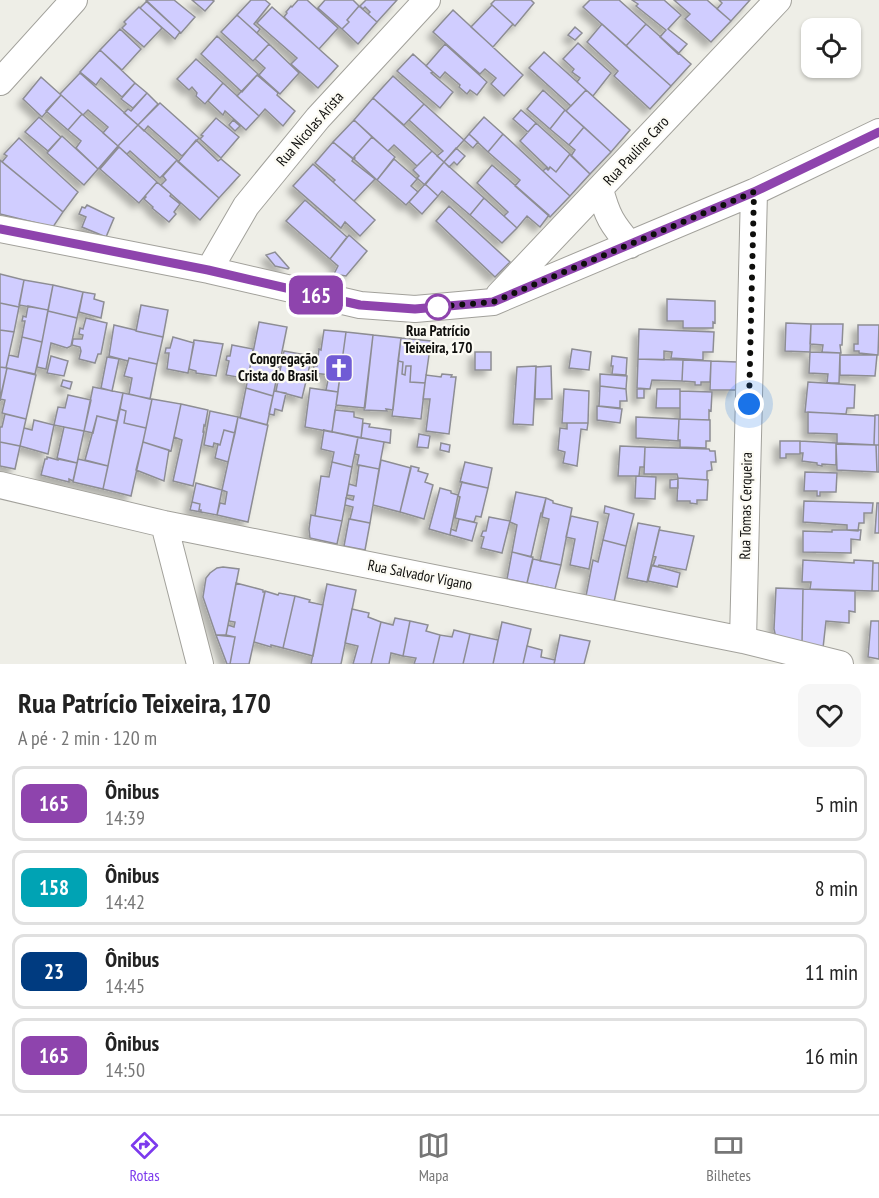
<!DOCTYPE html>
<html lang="pt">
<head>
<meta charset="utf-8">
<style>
  :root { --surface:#fff; --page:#f6f6f6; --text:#222; --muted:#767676; --line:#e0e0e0; --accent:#7c3aed }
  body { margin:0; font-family:"PT Sans Narrow",sans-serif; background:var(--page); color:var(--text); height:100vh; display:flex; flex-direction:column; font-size:22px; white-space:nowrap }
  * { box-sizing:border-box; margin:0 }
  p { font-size:20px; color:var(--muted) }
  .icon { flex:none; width:33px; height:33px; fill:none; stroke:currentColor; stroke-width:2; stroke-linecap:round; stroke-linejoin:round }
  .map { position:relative; height:664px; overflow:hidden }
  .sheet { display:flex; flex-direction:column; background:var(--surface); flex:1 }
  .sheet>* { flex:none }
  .badge { padding:0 12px; border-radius:9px; font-size:21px; line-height:39px }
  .controls { position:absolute; left:801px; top:18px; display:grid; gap:12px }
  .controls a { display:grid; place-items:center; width:60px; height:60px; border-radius:12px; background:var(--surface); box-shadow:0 2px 4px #0004; font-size:30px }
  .you { position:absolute; width:30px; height:30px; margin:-15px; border:4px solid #fff; border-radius:50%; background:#1a73e8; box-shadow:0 0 0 9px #1a73e833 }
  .map>.badge { position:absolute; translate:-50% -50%; box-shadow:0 0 0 3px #fff }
  .round { display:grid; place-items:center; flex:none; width:63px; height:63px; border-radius:12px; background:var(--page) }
  .headline { display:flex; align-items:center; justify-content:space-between; height:102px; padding:0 18px }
  h1 { font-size:28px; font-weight:800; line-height:45px }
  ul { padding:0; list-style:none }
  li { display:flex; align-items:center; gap:18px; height:75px; margin:0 12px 9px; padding:0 6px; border:3px solid var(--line); border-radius:12px }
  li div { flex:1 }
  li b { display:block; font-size:22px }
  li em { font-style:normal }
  li .badge { min-width:66px; font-weight:700; text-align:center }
  .menu { display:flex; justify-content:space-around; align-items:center; height:84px; border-top:2px solid var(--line); background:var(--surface); font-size:16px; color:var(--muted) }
  .menu a { display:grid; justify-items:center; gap:3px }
  .menu .selected { color:var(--accent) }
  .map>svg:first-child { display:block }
</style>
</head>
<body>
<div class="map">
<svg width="879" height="664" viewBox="0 0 879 664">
  <defs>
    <filter id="shadow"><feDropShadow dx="-5.5" dy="5.5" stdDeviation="3" flood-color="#0004"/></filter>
  </defs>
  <rect width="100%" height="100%" fill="#eeeee7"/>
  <path fill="#d0cdff" stroke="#8d8d93" stroke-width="1.5" filter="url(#shadow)" d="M147,0h27l21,17 -14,16 -35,-32z
    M192,0h20l2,1 -9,10z
    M251,0h14l5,4 -16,20 6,5 -3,4 -20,-18z
    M298,0h9l31,28 -19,21 -35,-32 3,-4 -1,-1 5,-6 1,1z
    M325,0h28l6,6 -12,14 2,2 -7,7 -24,-21z
    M366,0h31l-20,22 -9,-8 2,-2 -5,-5 -2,2 -3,-3z
    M495,0h36l3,3 -19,23 -24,-22z
    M590,0h29l27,24 -20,22 -43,-39z
    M632,0h32l17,15 -13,14 19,15 -9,10 -18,-17 6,-7 -30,-24 2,-2z
    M674,0h33l24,21 -20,21 -26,-23 5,-5z
    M719,0h31l-19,21 -14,-12 5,-6z
    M147,1l33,31 -5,7 -35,-31z
    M492,5l21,19 -20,23 -22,-20z
    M359,6l18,16 -19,22 -16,-15 7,-7 -2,-2z
    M139,7l23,21 -18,19 -22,-19 4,-4 -2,-2z
    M272,7l66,59 -20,22 -27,-24 6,-6 -40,-35z
    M453,10l70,65 -19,21 -13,-12 5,-6 -11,-9 -5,5 -47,-42z
    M237,15l32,29 -16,17 -32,-29z
    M602,24l69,62 -21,23 -36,-33 4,-5 -31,-29z
    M646,24l45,40 -20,22 -45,-40z
    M575,27l7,6 -7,7 -7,-5z
    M120,29l21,20 -19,21 -22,-20z
    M217,36l41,38 -16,18 -41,-38z
    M578,43l33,30 -18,23 -16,-14 3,-4 -8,-6 2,-3 -11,-10z
    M269,44l30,29 -19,21 -21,-19 6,-7 -10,-9z
    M445,44l42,38 -10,13 -7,-5 -3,4 -8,-7 1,-2 -15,-13 -5,6 -14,-12z
    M100,50l35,33 -13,14 -21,-19 -5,7 -16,-13z
    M544,52l42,38 -15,16 -42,-38z
    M413,54l20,18 -2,1 22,19 -13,16 -43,-37z
    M196,59l27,24 -18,21 -9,-8 1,-3 -5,-6 -3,3 -12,-11z
    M80,73l58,52 -20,21 -15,-13 5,-6 -20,-17 -5,5 -23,-21z
    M257,75l21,18 -1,2 18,16 -12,15 -18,-17 -6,7 -22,-20z
    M393,76l31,28 -20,21 -31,-27z
    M41,77l20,18 -19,22 -19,-18z
    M135,83l12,10 -14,15 -12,-9z
    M223,83l36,33 -13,14 -21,-19 -2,4 -15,-14z
    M543,90l22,20 -15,19 -23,-20z
    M586,90l44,40 -19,22 -45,-41z
    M147,93l11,11 -20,21 -14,-12 4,-4 3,2z
    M61,95l21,19 -14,16 -22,-19z
    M373,98l59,53 -15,15 -23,-21 -6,6 -34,-31z
    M160,103l39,35 -17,18 -34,-30 -4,5 -6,-6z
    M424,104l40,36 -20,22 -7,-6 6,-5 -34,-31z
    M521,110l15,13 -8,9 -15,-13z
    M565,110l19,17 -15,18 -19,-16z
    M82,114l36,32 -20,23 -22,-21 5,-7 -13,-11z
    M39,117l22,20 -13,14 -23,-19z
    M484,117l19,17 -15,18 -19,-18z
    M216,118l23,19 -18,21 -21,-19 3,-3 -2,-1z
    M233,120l7,6 -5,5 -6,-6z
    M354,120l18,17 -18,20 1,1 -1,1 -21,-17z
    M536,123l34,31 -14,18 -6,-5 -1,2 -29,-28z
    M138,125l39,35 -17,18 -30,-27 -3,3 -9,-8z
    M584,127l27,25 -21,22 -19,-18 4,-6 -6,-5z
    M469,134l9,8 -5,6 -9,-8z
    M503,134l67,62 -20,21 -35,-31 5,-6 -32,-28z
    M62,136l36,33 -14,16 -37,-32z
    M372,137l23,20 -18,23 -23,-21 1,-1 -1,-1z
    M19,138l59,54 -15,20 -61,-50 5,-6 -3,-2z
    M196,140l22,21 3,-2 19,16 -21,23 -41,-36z
    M333,142l20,17 -1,2 23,18 -21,22 -21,-19 2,-2 -20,-17z
    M119,147l38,35 -18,21 -39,-34z
    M456,148l9,8 -8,9 -3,-3 -5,5 -5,-5z
    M432,151l12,11 -19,23 -8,-7 2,-2 -6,-6z
    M570,154l20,20 -20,22 -27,-25 3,-3 2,2 2,-3 6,5z
    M394,159l23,20 -6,7 7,6 -12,13 -29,-25z
    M0,160l63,52 -10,15 -53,-13z
    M177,160l42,38 -19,22 -39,-35 5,-5 -3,-4z
    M444,162l40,36 -14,17 -28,-24 -4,5 -13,-12z
    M313,164l62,56 -15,16 -15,-14 -4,6 -48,-42z
    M492,165l57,50 -9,12 -13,-11 -10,12 -13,-12 4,-4 -31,-29z
    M157,182l14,12 -1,2 10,8 -6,8 2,2 -7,8 -17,-14 1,-1 -9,-8 2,-2 -1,-1z
    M425,184l13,12 -16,18 -13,-12z
    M484,198l33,30 -15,15 -32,-28z
    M305,200l42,37 -17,22 -44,-38z
    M87,205l27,13 -8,19 -24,-10 4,-10 -7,-3 3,-7 3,1z
    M449,206l61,56 -15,15 -59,-56z
    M349,235l18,16 -21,25 -12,-2 4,-8 -8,-7z
    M275,252l14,16 -1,1 -13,-3 -9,-11z
    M0,274l24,6 -5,27 -19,-4z
    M24,280l29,5 -5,25 -29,-5z
    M53,285l30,7 -6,26 -29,-7z
    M83,292l12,2 -1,5 10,3 -3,16 -22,-6z
    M667,299l48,2v22l-2,-1v6h-30v-7h-16z
    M0,303l19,4 -5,25 -14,-2z
    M141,305l27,5 -5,27 -27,-6z
    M28,306l20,4 -6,32 -20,-5 3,-16h-3l1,-5 3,1z
    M48,311l29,7 -6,28 -4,2 -16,-5 -5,26 -9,-2z
    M86,318l21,5 -6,31h-3l-3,9 -16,-4 2,-8 -1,-4 -8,-2 1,-6h9l1,-4 -4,-1 1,-6 3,1z
    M259,322l28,5 -14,69 -27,-8z
    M786,323l25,1 -1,28 -25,-1z
    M811,324h32l-1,21h-2l1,8 -19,-1 1,-7 -13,-1z
    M114,325l21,5 1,1 27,6 -6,27 -28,-6 -1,3 -19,-5z
    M858,325h21l-1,30 -19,-2v-2h-5v-7h4z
    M639,329l75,3 -1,20h-10v8l-32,-2 1,-6 -8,-1v9l-26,-1z
    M0,330l14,2 -8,36 -6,-1z
    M324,330l22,2 -6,44 -27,-3 1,-7h3l2,-17 2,1z
    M346,332l27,3 -8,73 -29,-3z
    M373,335l28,3 -8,72 -7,-1 1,2 -23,-1z
    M22,337l20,5 -7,32 -29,-6 3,-13 9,2z
    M173,337l21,6 -6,30 -21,-4 2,-16h-4l1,-5h4z
    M401,338l30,3 -6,42 -15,-1 1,-16h-5l-1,9 -3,-1 1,-12 -5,-1z
    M194,340l29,4 -7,32 -20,-3v-2l-7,-2z
    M232,345l21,4 -5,30 -22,-4 3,-14 -3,-1 1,-4h3z
    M572,349l19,3 -2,18 -20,-2z
    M284,351l28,5 -10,42 -26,-7z
    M475,352h16v18h-16z
    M810,352l30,1 -1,30h-12l1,-9 -19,-1z
    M840,355h37l-2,21 -35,-1z
    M51,356l17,5 -4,15 -17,-3z
    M612,356l15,2 -1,17 -14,-1 1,-8h-2z
    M107,357l12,2 -7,32 -11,-3z
    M129,358l28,6 -7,35 -21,-5 3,-16 -8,-2z
    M638,359l45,1 -1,21 -30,-1 -2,9 -13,-1z
    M683,360l28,1 -1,21h-9v3h-6v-3l-13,-1z
    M398,361l5,1 -1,12 3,1 1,-9h5l-1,16 15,1 -4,36 -29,-3z
    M711,361l26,1 -1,28h-26z
    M536,366l-3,59 -20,-1 4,-57z
    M551,366l1,33h-17l1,-32z
    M0,367l7,1 -7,33z
    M7,368l29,7 -10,44 -24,-6 3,-13 -5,-1z
    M442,374l10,1 -1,2h5l-7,57 -23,-3 4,-32h-7l3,-24 15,2z
    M600,374l27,2 -1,13 -26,-3z
    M329,375l11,1 -2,16 -12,-2z
    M63,380l9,2 -2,7 -9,-3z
    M808,382l47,3 -1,23h-7l-1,6 -41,-2z
    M600,386l26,3 1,12h-7v7l-21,-2z
    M93,387l30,6 -6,28 -20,-5 -4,17 -9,-2z
    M246,388l27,8 -6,29 -27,-7z
    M310,388l28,4 -6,40 -27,-5z
    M564,389l25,2 -1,32h-26z
    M637,389h7v9h-7z
    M657,389h23v19h-24z
    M274,391l12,2 -4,18 -7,-2 -1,6 -5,-1z
    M680,391l32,1 -1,19 -2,-1v10l-29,-1z
    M123,393l29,6 -6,29 -22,-5 2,-12 -6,-2z
    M68,395l23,5 -7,31 -30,-6 4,-18 7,1z
    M152,399l29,5 -10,47 -28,-9z
    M181,404l27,6 -3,16 -1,-1 -1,7h1l-11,54 -20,-5 9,-41 -8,-3z
    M597,406l25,3 -2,14 -23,-3z
    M120,409l6,2 -2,12 22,5 -15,68 -28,-7z
    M335,410l19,2v5l9,2 -2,19 -29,-6z
    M210,411l28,6 -3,16 -11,-3 -4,15 -6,-2 -1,4 -9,-2z
    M808,412l67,4 -1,29 -37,-1v-10l-29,-1z
    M5,414l21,5 -6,27 -20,-4v-15h2z
    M875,415h4v30h-5z
    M97,416l20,5 -9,45 -23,-6z
    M238,417l30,8 -20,97 -31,-7 3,-12 5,1 2,-12 -5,-2z
    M636,417l43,2 -1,21 2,1 -44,-3z
    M679,419l31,1v21h-4v7l-26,-1v-7h-2z
    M34,420l20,5 -6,29 -28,-8 4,-18 8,2z
    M363,423l7,1 -1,3 22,3 -1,13 -29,-5z
    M567,423h21l-1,7 -6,-1 -4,37 -14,-3 2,-11 -7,-2 2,-22 7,1z
    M64,427l20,4 -7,32 -20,-5z
    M224,430l11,3 -7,29 -13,-4 3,-14 2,1z
    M324,430l34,7 -6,30 -20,-5 2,-10 -13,-3z
    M419,434l11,2 -2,12 -11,-1z
    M358,437l26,5 -5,27 -22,-4 2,-10 -4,-1z
    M780,441h20v13h-14v4h-6z
    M800,441l36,2v22l-14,-1v2l-5,-1v-2l-15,-2 1,-8h-3z
    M0,442l20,4 -5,23 -15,-3z
    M143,442l26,8 -5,31 -28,-11z
    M441,443l9,2 -1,7 -9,-2z
    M836,443l40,2 1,27 -40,-2z
    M876,445h3v27h-2z
    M620,446l25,1 -1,20h-4l-1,9h-21z
    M645,447l64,2 1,2h5l1,11h-5l1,8 -5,1v9l-29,-2 -1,-4h-33z
    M47,457l11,3v-1l19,4 -4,18 -4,-2v3l-28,-7 4,-16h2z
    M78,459l30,7 -5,23 -30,-7z
    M381,460l30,8 -11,44 -27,-7z
    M332,462l20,5 -10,54 -27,-5 6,-40 8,1z
    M465,462l27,6 -4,20 -28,-6z
    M359,465l20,4 -9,54 -20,-4 3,-12 -8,-2 1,-7 7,2 1,-4 -7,-1 2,-11 7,2z
    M411,466l8,2 -1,3 10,3 -3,8 8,3 -9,34 -24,-7z
    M805,472l32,1 -1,19h-16v4h-3v-5h-13z
    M636,476l20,1 -1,22 -20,-1z
    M678,478l30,2 -1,20h-10v4l-7,-1v-2h-13z
    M678,479v9h-8v-8z
    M462,482l26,6 -7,29 -5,-1 -2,6 -19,-4 5,-21 -2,-1z
    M196,483l26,7 -5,25 -16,-3v-2h-2l1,-6 -8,-2z
    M440,488l11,3v2l7,2 -8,40 -21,-6z
    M516,492l30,6 -4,15h-1l-10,44 -19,-5 5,-27 -7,-3z
    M546,498l7,3v2l19,5 -11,57 -21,-4 9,-42 -7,-2z
    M804,501l69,2 -1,10h-8v10h-5l-1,8 -11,-1v-5l-44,-3z
    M192,502l8,2 -1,6h2v2l-11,-2z
    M877,503h2v30h-4z
    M605,506l29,8 -8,32 -23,-6 6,-26 -5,-1z
    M311,515l31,6 -5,23 -27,-6 -1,-9z
    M571,516l27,6 -9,47 -19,-4 5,-26 -9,-2z
    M489,517l21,4 -8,32 -21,-5 3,-11 -3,-1 2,-5h3z
    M349,519l21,4 -5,27 -21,-4z
    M459,519l18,4 -5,18 -22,-6 1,-6 5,2z
    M638,523l22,4 -13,55 -20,-4z
    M659,530l35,6 -8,34 -27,-5 -1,2 -5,-1 3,-9 -3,-1z
    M832,530h29l-1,10 -9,-1v14l-48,-1v-21l29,1z
    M603,540l23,6 -12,56 -28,-6 7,-36 5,2z
    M512,552l21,5 -6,26 -20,-4z
    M533,559l28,6 -6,24 -28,-6z
    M803,560l51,3v-3l19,1 -1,30 -62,-2 1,-7h-9z
    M873,563h6v28h-7z
    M652,565l28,8 -3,14 -29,-6z
    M223,567l16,2 -13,66h-10l-13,-38 3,-19 4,-5 7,-5z
    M236,583l27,7v2h2l-16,72h-19l5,-27 -9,-2 2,-10 6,2 1,-5 -6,-1z
    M327,584l29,6 -15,74h-30z
    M776,588l27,1 -1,55 -26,-6 -2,-9z
    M803,589l52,2v21l-6,-1v12l-23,-2 -3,27 -21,-4z
    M265,591l13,4 1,-2 16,3 -12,52 -12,-3v2l-17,-5z
    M295,596l15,4 -1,2 14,3 -10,51 -30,-8z
    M352,609l17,4 -1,4 13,5 -10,42h-18l5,-18 -13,-3z
    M395,618l15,3 -7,35 -12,-3 -2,11h-18l10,-42 12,3z
    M410,621l18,4 -2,6 14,4 -7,29h-19l2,-6 -13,-2z
    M871,621h8v38l-11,-2z
    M502,622l29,7 -8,35h-30z
    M454,630l16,4 -7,30h-30l7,-29 12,2z
    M470,634l28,6 -5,24h-30z
    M216,635l19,2 -5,27h-3z
    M560,635l30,6 -6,23h-30z
    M527,646l15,4 -1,7 14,3 -1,4h-31z"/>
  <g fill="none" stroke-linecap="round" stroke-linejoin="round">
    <g stroke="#a2a19b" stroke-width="28">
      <path id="minor" d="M0,82l74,-82
        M600,189c7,27 12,35 30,56
        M0,229l209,41 151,35 55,4 78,-7 261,-110 125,-60
        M209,270l37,-64 72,-88 109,-118
        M499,295l279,-295
        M0,485l164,39 579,116 97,24
        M164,524l36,140
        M743,640l11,-448"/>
    </g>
    <use href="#minor" stroke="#fff" stroke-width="26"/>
  </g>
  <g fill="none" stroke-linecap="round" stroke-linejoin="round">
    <g stroke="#fff" stroke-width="14">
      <path id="line" d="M0,229l208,41 152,35 55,4 78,-7 261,-110 125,-60"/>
    </g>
    <use href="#line" stroke="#8e44ad" stroke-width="9"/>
    <path stroke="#0e0e0c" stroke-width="6" stroke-dasharray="0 10.8" d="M438,307h-4l59,-5 261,-110 -5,212"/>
  </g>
  <defs>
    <g id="church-square" transform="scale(1.5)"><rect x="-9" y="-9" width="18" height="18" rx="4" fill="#705bd5" stroke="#fcfbf4"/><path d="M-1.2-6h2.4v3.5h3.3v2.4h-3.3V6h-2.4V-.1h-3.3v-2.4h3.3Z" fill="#fff"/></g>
  </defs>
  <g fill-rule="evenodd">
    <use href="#church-square" x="339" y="368"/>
  </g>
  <circle fill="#fff" stroke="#8e44ad" stroke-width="3" cx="438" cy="307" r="12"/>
  <g text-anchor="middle" stroke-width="4.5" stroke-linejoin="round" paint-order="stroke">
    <g font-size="15" fill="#0e0e0c" stroke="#fcfbf4">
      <text transform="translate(310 129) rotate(-49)" y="5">Rua Nicolas Arista</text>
      <text transform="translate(636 151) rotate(-47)" y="5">Rua Pauline Caro</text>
      <text transform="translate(746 506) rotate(-89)" y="5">Rua Tomas Cerqueira</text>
      <text transform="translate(420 575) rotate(11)" y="5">Rua Salvador Vigano</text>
    </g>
    <g font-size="15" font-weight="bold" fill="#0e0e0c" stroke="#fcfbf4">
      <text x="438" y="336">Rua Patrício<tspan x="438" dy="17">Teixeira, 170</tspan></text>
    </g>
    <g font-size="15" font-weight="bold" fill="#0e0e0c" stroke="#fcfbf4" text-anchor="end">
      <text x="318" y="364">Congregação<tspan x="318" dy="17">Crista do Brasil</tspan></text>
    </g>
  </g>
</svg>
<div class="controls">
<a><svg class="icon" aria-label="locate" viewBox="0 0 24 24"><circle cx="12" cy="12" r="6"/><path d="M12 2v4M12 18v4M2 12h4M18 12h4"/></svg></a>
</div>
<div class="you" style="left:749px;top:404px"></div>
<b class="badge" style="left:316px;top:295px;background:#8e44ad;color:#fff">165</b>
</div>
<section class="sheet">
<div class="headline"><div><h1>Rua Patrício Teixeira, 170</h1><p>A pé · 2 min · 120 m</p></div><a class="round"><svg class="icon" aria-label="heart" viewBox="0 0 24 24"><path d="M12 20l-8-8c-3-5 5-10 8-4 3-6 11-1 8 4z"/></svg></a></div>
<ul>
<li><span class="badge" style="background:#8e44ad;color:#fff">165</span><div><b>Ônibus</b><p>14:39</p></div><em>5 min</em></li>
<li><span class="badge" style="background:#00a3b4;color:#fff">158</span><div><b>Ônibus</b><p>14:42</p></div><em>8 min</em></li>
<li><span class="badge" style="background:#003b80;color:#fff">23</span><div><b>Ônibus</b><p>14:45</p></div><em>11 min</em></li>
<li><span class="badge" style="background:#8e44ad;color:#fff">165</span><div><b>Ônibus</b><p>14:50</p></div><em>16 min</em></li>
</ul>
</section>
<nav class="menu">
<a class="selected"><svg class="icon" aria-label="directions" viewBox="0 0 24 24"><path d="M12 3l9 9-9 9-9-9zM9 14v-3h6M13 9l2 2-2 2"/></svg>Rotas</a>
<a><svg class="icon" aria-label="map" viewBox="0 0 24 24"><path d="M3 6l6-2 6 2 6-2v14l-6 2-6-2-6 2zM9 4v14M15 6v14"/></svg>Mapa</a>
<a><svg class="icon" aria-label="tickets" viewBox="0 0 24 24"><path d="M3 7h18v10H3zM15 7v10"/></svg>Bilhetes</a>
</nav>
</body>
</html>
